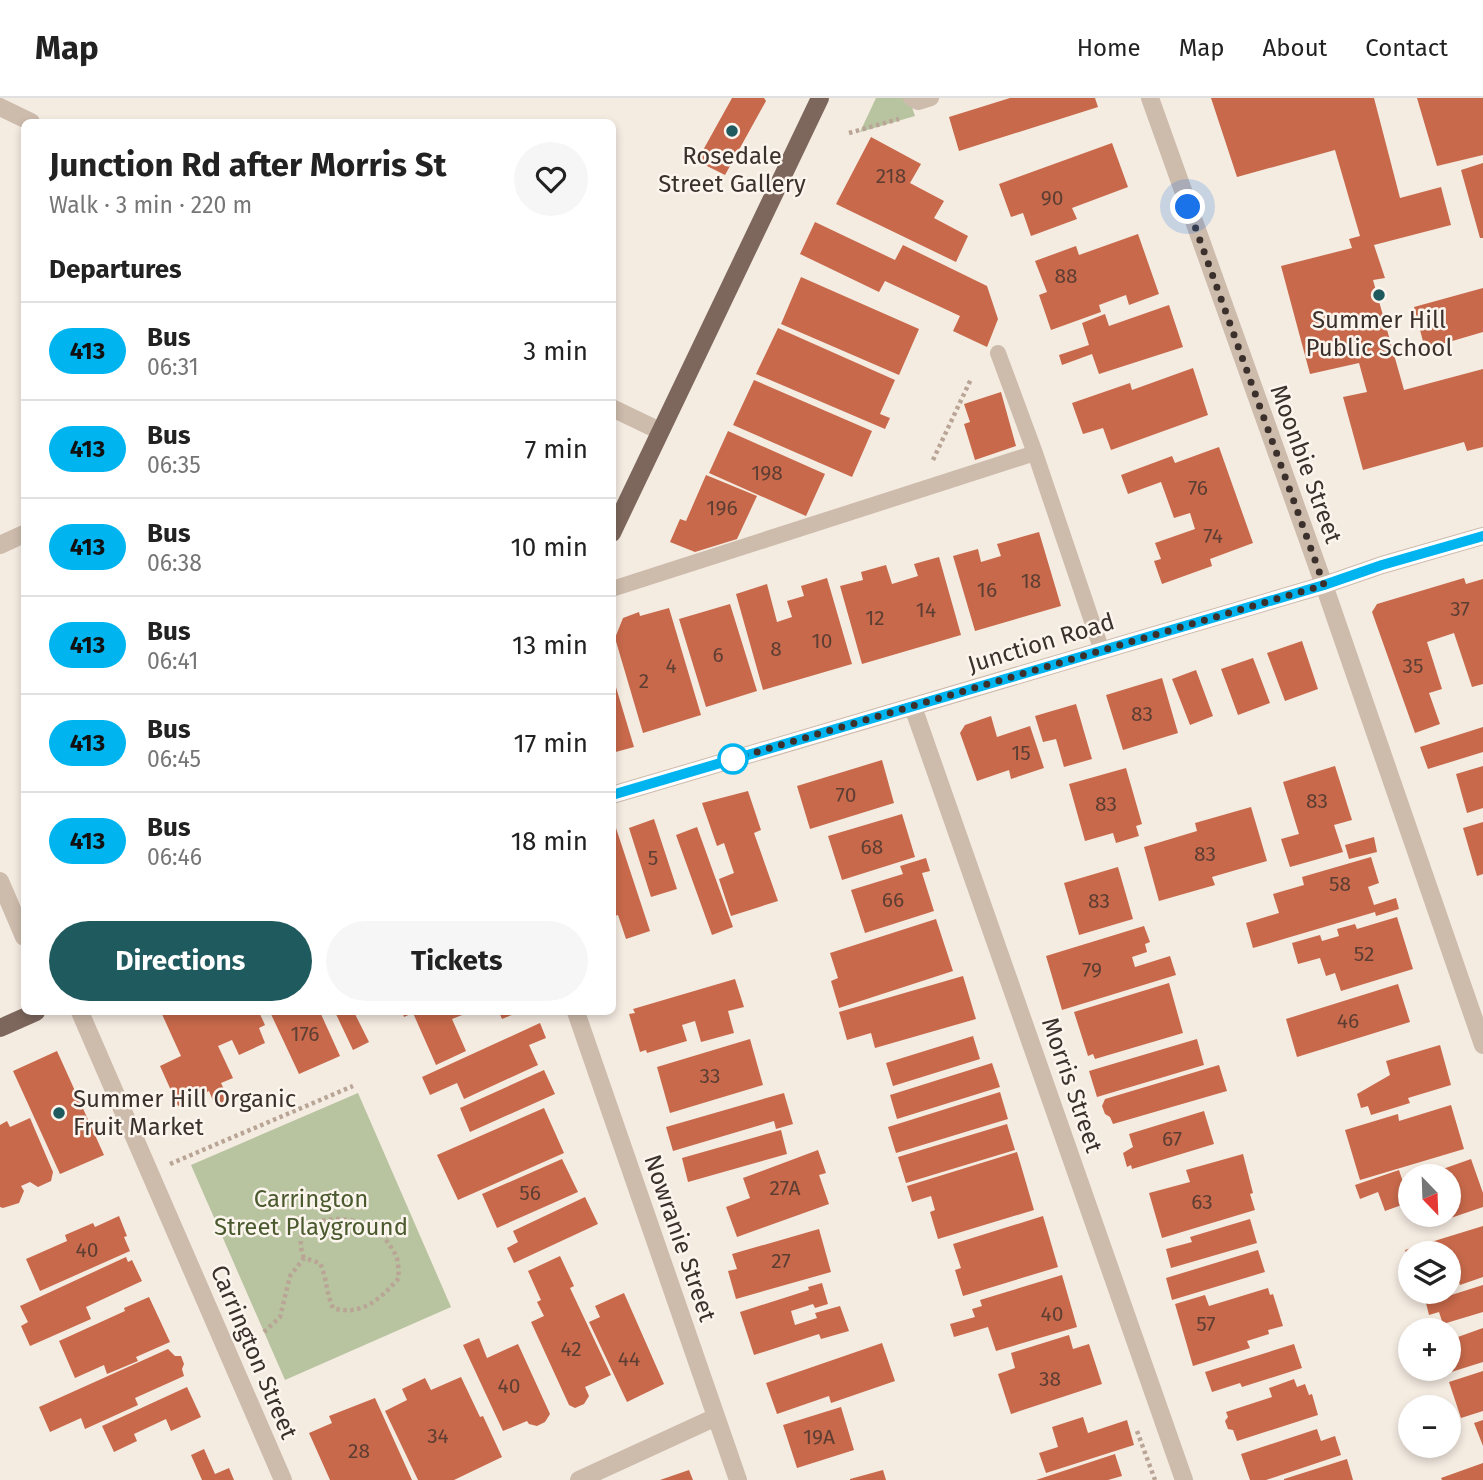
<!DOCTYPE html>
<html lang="en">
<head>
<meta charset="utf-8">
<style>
  :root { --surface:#fff; --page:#f6f6f6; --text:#222; --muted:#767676; --line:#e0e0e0; --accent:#1f5a5e }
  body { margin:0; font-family:"Fira Sans",sans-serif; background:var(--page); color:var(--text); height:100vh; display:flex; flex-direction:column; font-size:26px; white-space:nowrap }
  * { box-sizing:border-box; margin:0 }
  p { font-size:23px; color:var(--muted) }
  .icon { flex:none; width:38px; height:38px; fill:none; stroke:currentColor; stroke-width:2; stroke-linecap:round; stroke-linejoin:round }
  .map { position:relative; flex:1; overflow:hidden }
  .details { position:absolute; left:21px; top:21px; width:595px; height:896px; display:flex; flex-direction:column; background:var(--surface); border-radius:10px; box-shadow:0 4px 10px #0003 }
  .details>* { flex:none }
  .badge { padding:0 14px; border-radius:23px; font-size:24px; line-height:46px }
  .needle { width:46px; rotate:157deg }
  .buttons { position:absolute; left:1398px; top:1066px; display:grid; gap:14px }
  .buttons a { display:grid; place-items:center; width:63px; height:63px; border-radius:50%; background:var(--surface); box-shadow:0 4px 10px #0003; font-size:35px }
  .you { position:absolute; width:35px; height:35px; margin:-18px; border:5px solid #fff; border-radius:50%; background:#1a73e8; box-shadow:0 0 0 10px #1a73e833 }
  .map>.badge { position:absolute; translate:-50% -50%; box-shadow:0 0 0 4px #fff }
  h2 { padding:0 28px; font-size:26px; line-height:63px }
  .round { display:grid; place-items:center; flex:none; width:74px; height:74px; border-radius:37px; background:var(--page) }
  .overview { display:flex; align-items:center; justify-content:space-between; height:119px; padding:0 28px }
  h1 { font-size:33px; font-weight:700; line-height:52px }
  .cta { display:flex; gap:14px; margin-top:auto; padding:14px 28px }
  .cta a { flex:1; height:80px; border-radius:42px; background:var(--accent); color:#fff; font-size:28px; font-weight:700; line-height:80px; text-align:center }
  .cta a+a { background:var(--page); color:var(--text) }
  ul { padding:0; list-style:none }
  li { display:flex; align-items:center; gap:21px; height:98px; padding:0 28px; border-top:2px solid var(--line) }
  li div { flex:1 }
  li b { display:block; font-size:26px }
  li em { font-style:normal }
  li .badge { min-width:77px; font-weight:700; text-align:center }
  header { display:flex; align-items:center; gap:42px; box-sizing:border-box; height:98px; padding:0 35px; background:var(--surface); border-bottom:2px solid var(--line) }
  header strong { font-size:33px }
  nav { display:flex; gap:38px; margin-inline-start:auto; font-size:24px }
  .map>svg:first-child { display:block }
</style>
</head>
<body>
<header>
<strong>Map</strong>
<nav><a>Home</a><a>Map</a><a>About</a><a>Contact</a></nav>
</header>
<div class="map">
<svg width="1483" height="1382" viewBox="0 0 1483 1382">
  <rect width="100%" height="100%" fill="#f4ebe1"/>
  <path fill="#b8c4a0" d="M876,0h33l6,18 -55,16z
    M358,995l93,214 -166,73 -94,-215z"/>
  <path fill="#c8694b" d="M732,0h32l2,3 -41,74 -28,-14z
    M1010,0h85l3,9 -139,44 -10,-34z
    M1211,0h163l26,100 41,-11 10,38 -77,20 11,33 -12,2 31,110 79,-21v78l-16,4 -3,-9 -101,28 -20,-73 24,-5 -8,-29 -49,11 -29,-108 71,-18 -3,-9 11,-3 -25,-86 -98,27z
    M1417,0h66v57l-46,11z
    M871,39l50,27 -11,19 34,18 -10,17 34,18 -12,26 -120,-58z
    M1112,45l16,44 -56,21 5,11 -46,17 -8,-23 -12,4 -12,-33z
    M1483,65v75h-3l-19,-68z
    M815,124l80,38 8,-15 84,41 11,33 -11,28 -34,-16 7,-15 -75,-35 -6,11 -79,-38z
    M1138,136l21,60 -30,11 -3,-10 -27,10 2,7 -50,18 -12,-35 8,-3 -12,-31 41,-15 3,9z
    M801,179l118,52 -20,46 -118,-51z
    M1483,190v44l-58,17 -11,-42z
    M1169,207l14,42 -84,27 -7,-20 -30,11 -3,-10 30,-10 -7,-22 23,-9 4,12z
    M778,230l117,52 -15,34 10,4 -5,11 -129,-55z
    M1193,270l15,47 -97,35 -8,-22 -20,6 -11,-31 58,-20 2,7z
    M754,282l118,51 -20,46 -119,-52z
    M1001,294l15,54 -41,14 -11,-36 6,-2 -6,-18z
    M728,333l97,43 -19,42 -97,-43z
    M1219,349l34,96 -43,16 2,7 -50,18 -8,-23 7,-2 -6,-16 40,-14 -5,-16 -16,5 -13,-36 -33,12 -7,-19 51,-19 3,7z
    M706,377l51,21 -20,43 -42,13 -25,-10 10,-23 6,2z
    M1039,434l22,74 -86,25 -22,-75 25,-7 3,13 20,-6 -4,-12z
    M939,459l22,78 -99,29 -22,-78 23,-6 -2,-8 25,-7 6,19 26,-8 -4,-12z
    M827,480l25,86 -89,26 -27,-96 31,-10 10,38 15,-5 -5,-16 17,-5 -3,-10z
    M1464,480l2,6 17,-5v105l-11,3 -18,-54 -27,9 15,47 -13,4 11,31 -25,9 -43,-121 5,-8z
    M730,506l27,87 -51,16 -27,-88z
    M669,510l32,107 -58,18 -28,-95 8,-20 16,-6 1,4z
    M1302,543l16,48 -33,12 -18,-48z
    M1253,560l17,45 -32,12 -17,-46z
    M1196,572l17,46 -23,9 -18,-46z
    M612,576l22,73 -22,6z
    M1162,580l16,55 -55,17 -17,-55z
    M1076,606l16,55 -28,8 -8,-28 -13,3 -8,-26z
    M991,618l6,21 33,-11 14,42 -33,11 -2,-9 -32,11 -17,-48 5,-8z
    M1483,629v25l-55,17 -8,-22z
    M882,662l12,43 -84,26 -13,-43z
    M1335,668l17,54 -18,5 9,27 -53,15 -9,-28 18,-5 -16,-52z
    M1483,668v42l-16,5 -11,-39z
    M1126,670l16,56 -6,2 3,10 -23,7 -3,-10 -28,8 -16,-57z
    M748,693l13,39 -7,3 24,68 -47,15 -12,-37 15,-6 -10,-30 -7,3 -15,-43z
    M1251,709l16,54 -55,16 3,8 -56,16 -15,-54 53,-16 -2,-8z
    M902,716l13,43 -73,23 -14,-44z
    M654,721l23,70 -26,8 -22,-69z
    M1483,724v52l-6,2 -14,-48z
    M615,727l35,106 -24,8 -8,-24 -6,2v-91z
    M697,729l36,100 -21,8 -36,-100z
    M1374,739l3,15 -28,7 -4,-14z
    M1371,759l8,26 -11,4 6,18 22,-7 3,11 -23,7 -1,-4 -122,36 -7,-25 33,-10 -6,-19 31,-9 -2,-8z
    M926,760l4,13 -8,2 12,38 -69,22 -14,-43 52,-16 -3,-8z
    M1118,769l15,52 -54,16 -15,-52z
    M1397,819l16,52 -72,22 -6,-18 -9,3 -6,-18 -22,6 -6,-21 28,-8 2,6 17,-5 -2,-7 18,-5 2,5z
    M936,821l17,52 -114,37 -8,-27 7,-3 -8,-25z
    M1144,828l6,16 -5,2 2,8 -15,5 3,10 35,-11 6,19 -114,35 -16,-54z
    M963,878l13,43 -101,29 -4,-15 -24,7 -8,-28z
    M735,881l9,28 -16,4 6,22 -33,9 -6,-21 -13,4 5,16 -40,12 -1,-3 -6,2 -11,-38 6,-1 -2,-4z
    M1169,885l14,50 -88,26 -2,-5 -5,2 -14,-44z
    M1398,886l12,38 -113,35 -11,-38z
    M161,914h98l6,13 -6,3 6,15 -26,12 -7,-15 -14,6 15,32 -12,5 9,19 -14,6 -7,-17 -31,15 -18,-40 21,-10z
    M270,914h50l20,44 -41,18z
    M335,914h19l15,30 -16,8z
    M402,914h68l-18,7 14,32 -30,14 -23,-52 -9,4z
    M499,914h20l-17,7z
    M540,925l6,15 -17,7 9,20 -74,34 -7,-16 -27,12 -8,-18z
    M973,938l7,23 -87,27 -7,-23z
    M750,941l13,46 -93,28 -13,-46z
    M1197,941l7,26 -107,32 -8,-26z
    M1440,947l11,40 -43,13 2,5 -39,12 -3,-9 -7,2 -4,-14 33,-19 -4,-14z
    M57,953l47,104 -44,19 -47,-103z
    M992,965l8,24 -103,32 -7,-24z
    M1219,967l8,26 -114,33 -3,-7 -5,-3 -3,-8 3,-7z
    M544,972l11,24 -85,38 -10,-24z
    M1000,994l8,27 -112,34 -8,-26z
    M784,995l9,31 -17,5 -2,-8 -101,30 -7,-24z
    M1451,1007l13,44 -104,31 -15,-50 53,-16 1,7z
    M544,1010l20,45 -106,47 -21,-45z
    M1204,1013l10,33 -82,25 -1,-4 -4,2 -4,-14 10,-6 -4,-13z
    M30,1020l23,54 -2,9 -13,6 -8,-5 -9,4 3,5 -5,12 -16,5 -3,-1v-82l7,-4 3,6z
    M1007,1026l8,26 -109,33 -8,-26z
    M781,1032l6,24 -99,28 -6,-24z
    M818,1052l8,23 -7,2 10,29 -92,33 -11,-30 24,-9 -7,-20z
    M1017,1054l17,58 -96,29 -8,-27 5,-2 -4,-14 -19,6 -5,-16z
    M1243,1056l10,39 -3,1 5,16 -93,28 -13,-45 41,-11 -4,-12z
    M562,1061l16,33 -81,36 -15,-34z
    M1471,1061l12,34v14l-50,17 -3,-10h19v-38h-26z
    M1399,1072l4,12 7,-2v22l-25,9 -7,-19 -18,7 -5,-14z
    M585,1099l13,27 -84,39 -7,-15 11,-6 -5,-11z
    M119,1118l8,20 -3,1 6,14 -90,40 -14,-32 41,-18 -2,-6 28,-12 2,4z
    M1043,1118l15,51 -95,29 -8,-26 6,-2 -8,-24z
    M1250,1121l7,24 -86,25 -5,-19 26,-7 -2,-5z
    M1483,1128v51l-23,8 -3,-8 -8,3v-27h-39v11l-5,-14z
    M819,1131l12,43 -95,27 -8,-28 9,-2 -5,-15z
    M1258,1152l7,22 -93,28 -6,-22z
    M560,1158l14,30 -4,2 41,87 -26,12 4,9 -5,8 -9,4 -6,-3 -38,-83 13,-6 -7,-14 4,-2 -13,-29z
    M126,1159l2,5 4,-2 10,21 -56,26 5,12 -61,27 -9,-20 7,-4 -8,-16z
    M1062,1177l15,52 -81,24 -8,-24 -34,10 -4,-13 25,-7 -3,-8 10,-3 -2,-6z
    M822,1185l6,21 -13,4 -2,-4 -22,7 4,14 22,-7 -2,-5 25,-7 9,25 -28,8 -2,-5 -65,21 -14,-43 69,-22 -1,-3z
    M1483,1187v27l-40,12 -4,-12 -10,3 -3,-12z
    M1268,1190l2,7 3,-1 10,32 -15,4 1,4 -22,7 3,7 -57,18 -18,-62 30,-9 4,11z
    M624,1195l40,91 -37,18 -38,-80 11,-5 -5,-11z
    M149,1199l21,45 -34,15 2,4 -31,13 -3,-9 -29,13 -16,-37 66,-30 -1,-3z
    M1483,1230v34l-35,11 1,-21 10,-2 -4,-12z
    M1069,1237l4,14 16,-5 13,40 -91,30 -13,-40 17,-6 -4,-15z
    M479,1240l8,20 31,-14 32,70 -5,8 -8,4 -8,-2 -2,-3 -24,10 -40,-86z
    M882,1245l13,38 -64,22 -2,-7 -52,18 -11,-31z
    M1294,1246l8,24 -60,19 -2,-4 -28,9 -7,-20z
    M168,1251l7,7h6l3,8 -2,5 2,7 -49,22 3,7 -53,24 -4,-11 -31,14 -11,-25z
    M1483,1273v40l-22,7 -12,-36z
    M461,1279l19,40 3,-1 19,41 -48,23h-36l-33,-69 22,-11 -5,-11 23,-11 6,12z
    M1294,1281l3,8 8,-3 4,11 3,-1 6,21 -81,26 -4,-11 -5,-1 -3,-8 3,-4 -2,-5 46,-15 -3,-9z
    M187,1289l14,30 -30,14 -5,-12 -32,15 3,7 -23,11 -12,-26z
    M375,1300l37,82h-82l-21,-47 23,-10 -3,-7z
    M841,1309l13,43 -57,18 -14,-43z
    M1083,1319l5,16 39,-13 7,25 -88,28 -7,-20 19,-6 -6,-20z
    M1483,1322v26l-9,-23z
    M1317,1331l4,12 14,-5 6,19 -75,25h-16l-9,-26z
    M204,1351l11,25 14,-6 5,12h-32l-11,-25z
    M1115,1356l7,22 -14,4h-72z
    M1347,1361l6,21h-69v-1z
    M1483,1365v17h-41l-1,-2z
    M689,1372l4,10h-33z
    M883,1372l3,10h-36v-1z"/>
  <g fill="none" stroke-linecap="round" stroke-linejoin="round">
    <path stroke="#b9a596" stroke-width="4.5" stroke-dasharray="3.5 3.5" stroke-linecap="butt" d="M849,35l50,-14
      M933,362l38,-81
      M170,1066l183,-78
      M264,1234l16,-15 10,-41 14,-18 16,5c7,15 6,30 13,45 29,9 48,-10 66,-30 -1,-7 0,-16 -3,-22 -4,-9 -12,-20 -20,-26 -20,-17 -91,-19 -72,28
      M1137,1333l18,49"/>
    <path stroke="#cdbbac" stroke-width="16" d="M911,0l7,4 13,-4
      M998,255l37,100 67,198
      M612,491l423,-136"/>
    <path stroke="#cdbbac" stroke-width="18" d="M1150,0l174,487 159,460
      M0,9l31,15
      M612,310l48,23
      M0,447l24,-11
      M913,609l271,773
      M612,697l712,-210 58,-20 101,-29
      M0,783l24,56
      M80,914l203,468
      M576,914l162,468
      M579,1382l137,-63"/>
    <path stroke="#7d675c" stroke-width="18" d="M612,435l208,-435
      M0,930l36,-16"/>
  </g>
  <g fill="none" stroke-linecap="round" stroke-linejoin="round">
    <g stroke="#fff" stroke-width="16">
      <path id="line" d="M612,697l712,-210 58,-20 101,-29"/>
    </g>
    <use href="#line" stroke="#00b5ef" stroke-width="10"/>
    <path stroke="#3b302b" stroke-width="7" stroke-dasharray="0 12.6" d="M733,661l591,-174 -136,-378"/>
  </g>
  <g fill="#1f5a5e" stroke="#fbf5ee" stroke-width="2.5">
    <circle cx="732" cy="33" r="7"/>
    <circle cx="1379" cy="197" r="7"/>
    <circle cx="59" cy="1015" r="7"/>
  </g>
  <circle fill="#fff" stroke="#00b5ef" stroke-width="3.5" cx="733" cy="661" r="14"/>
  <g text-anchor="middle" stroke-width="5" stroke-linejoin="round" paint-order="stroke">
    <g font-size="21" fill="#5e3e33">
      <text x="891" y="85">218</text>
      <text x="1052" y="107">90</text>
      <text x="1066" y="185">88</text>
      <text x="767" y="382">198</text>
      <text x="1198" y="397">76</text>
      <text x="722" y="417">196</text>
      <text x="1213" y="445">74</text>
      <text x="1031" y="490">18</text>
      <text x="987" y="499">16</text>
      <text x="1460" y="518">37</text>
      <text x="926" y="519">14</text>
      <text x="875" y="527">12</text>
      <text x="822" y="550">10</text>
      <text x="776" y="558">8</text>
      <text x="718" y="564">6</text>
      <text x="671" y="575">4</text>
      <text x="1413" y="575">35</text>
      <text x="644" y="590">2</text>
      <text x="1142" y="623">83</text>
      <text x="1021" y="662">15</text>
      <text x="846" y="704">70</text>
      <text x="1317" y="710">83</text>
      <text x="1106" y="713">83</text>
      <text x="872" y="756">68</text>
      <text x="1205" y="763">83</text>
      <text x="653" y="767">5</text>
      <text x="1340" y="793">58</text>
      <text x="893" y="809">66</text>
      <text x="1099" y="810">83</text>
      <text x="1364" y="863">52</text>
      <text x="1092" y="879">79</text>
      <text x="1348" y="930">46</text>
      <text x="305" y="943">176</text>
      <text x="710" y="985">33</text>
      <text x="1172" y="1048">67</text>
      <text x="785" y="1097">27A</text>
      <text x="530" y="1102">56</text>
      <text x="1202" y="1111">63</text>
      <text x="87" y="1159">40</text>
      <text x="781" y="1170">27</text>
      <text x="1052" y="1223">40</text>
      <text x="1206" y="1233">57</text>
      <text x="571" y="1258">42</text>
      <text x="629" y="1268">44</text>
      <text x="1050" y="1288">38</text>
      <text x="509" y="1295">40</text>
      <text x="438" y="1345">34</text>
      <text x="819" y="1346">19A</text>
      <text x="359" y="1360">28</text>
    </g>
    <g font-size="24" fill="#3b302b" stroke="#fbf5ee">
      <text x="732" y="66">Rosedale<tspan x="732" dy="28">Street Gallery</tspan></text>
      <text x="1379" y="230">Summer Hill<tspan x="1379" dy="28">Public School</tspan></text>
      <text x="73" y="1009" text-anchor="start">Summer Hill Organic<tspan x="73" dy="28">Fruit Market</tspan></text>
    </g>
    <g font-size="24" fill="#3b302b" stroke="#fbf5ee">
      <text transform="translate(1306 366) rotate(70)" y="8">Moonbie Street</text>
      <text transform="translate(1041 545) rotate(-17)" y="8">Junction Road</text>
      <text transform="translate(1072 987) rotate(71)" y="8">Morris Street</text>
      <text transform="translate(680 1140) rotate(71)" y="8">Nowranie Street</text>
      <text transform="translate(254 1254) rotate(67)" y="8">Carrington Street</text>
    </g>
    <g font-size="24" fill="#4a5a2e" stroke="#fbf5ee">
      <text x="311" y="1109">Carrington<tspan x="311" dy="28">Street Playground</tspan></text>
    </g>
  </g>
</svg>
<div class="buttons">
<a><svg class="needle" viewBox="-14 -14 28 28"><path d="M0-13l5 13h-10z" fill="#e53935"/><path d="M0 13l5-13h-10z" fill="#767676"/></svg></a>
<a><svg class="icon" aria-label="layers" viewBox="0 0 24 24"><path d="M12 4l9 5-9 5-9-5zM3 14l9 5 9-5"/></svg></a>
<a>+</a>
<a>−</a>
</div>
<div class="you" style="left:1188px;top:109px"></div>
<section class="details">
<div class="overview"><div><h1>Junction Rd after Morris St</h1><p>Walk · 3 min · 220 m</p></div><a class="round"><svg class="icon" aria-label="heart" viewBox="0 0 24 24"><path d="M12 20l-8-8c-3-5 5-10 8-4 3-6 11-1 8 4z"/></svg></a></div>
<h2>Departures</h2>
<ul>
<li><span class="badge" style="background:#00b5ef;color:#111">413</span><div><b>Bus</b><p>06:31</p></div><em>3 min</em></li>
<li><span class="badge" style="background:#00b5ef;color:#111">413</span><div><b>Bus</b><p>06:35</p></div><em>7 min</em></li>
<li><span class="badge" style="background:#00b5ef;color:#111">413</span><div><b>Bus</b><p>06:38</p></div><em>10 min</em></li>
<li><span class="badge" style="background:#00b5ef;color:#111">413</span><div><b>Bus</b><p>06:41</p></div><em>13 min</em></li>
<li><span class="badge" style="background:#00b5ef;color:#111">413</span><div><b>Bus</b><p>06:45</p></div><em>17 min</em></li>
<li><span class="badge" style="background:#00b5ef;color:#111">413</span><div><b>Bus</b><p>06:46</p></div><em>18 min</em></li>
</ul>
<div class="cta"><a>Directions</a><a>Tickets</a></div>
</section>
</div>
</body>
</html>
